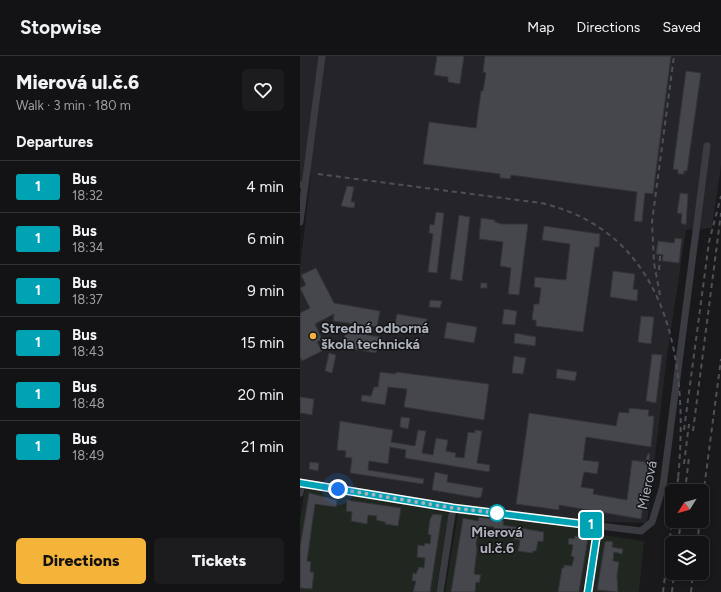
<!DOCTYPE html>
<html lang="en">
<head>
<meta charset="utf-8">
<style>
  :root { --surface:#131315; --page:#1c1c1e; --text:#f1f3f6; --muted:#9d9ea0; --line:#323234; --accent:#f4b339 }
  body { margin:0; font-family:Figtree,sans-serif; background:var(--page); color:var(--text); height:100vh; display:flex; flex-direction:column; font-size:15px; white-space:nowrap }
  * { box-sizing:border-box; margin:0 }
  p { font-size:13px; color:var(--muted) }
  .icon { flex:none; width:22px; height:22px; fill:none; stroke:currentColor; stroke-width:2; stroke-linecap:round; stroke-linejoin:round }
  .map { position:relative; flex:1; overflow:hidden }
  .details { display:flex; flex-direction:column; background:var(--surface); width:300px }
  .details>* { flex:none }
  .badge { padding:0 8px; border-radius:3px; font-size:14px; line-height:26px }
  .needle { width:26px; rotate:233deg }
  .controls { position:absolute; left:365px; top:428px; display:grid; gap:8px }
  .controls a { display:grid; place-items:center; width:44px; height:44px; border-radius:6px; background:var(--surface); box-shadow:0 2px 6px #0003,0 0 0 1px var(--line); font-size:20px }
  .you { position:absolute; width:20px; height:20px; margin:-10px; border:3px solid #fff; border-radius:50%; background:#1a73e8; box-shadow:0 0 0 6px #1a73e833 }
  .map>.badge { position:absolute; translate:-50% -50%; box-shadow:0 0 0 2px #fff }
  h2 { padding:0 16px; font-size:15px; line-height:36px }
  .round { display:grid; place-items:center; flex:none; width:42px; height:42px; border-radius:6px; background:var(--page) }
  .head { display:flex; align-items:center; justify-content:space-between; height:68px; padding:0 16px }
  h1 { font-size:19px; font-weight:800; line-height:30px }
  .action { display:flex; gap:8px; margin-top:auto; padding:8px 16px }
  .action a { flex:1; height:46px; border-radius:6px; background:var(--accent); color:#111; font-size:16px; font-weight:800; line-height:46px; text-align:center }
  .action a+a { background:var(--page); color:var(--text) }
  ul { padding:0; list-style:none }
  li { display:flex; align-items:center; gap:12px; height:52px; padding:0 16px; border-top:1px solid var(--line) }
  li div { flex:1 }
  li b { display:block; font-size:15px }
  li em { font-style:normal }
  li .badge { min-width:44px; font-weight:700; text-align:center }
  header { display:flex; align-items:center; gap:24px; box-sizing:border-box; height:56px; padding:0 20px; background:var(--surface); border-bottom:1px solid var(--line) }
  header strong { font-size:19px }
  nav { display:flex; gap:22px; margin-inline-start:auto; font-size:14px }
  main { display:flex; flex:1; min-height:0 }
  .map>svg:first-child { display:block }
</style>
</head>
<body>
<header>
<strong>Stopwise</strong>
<nav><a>Map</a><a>Directions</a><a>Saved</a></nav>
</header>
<main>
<section class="details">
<div class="head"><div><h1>Mierová ul.č.6</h1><p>Walk · 3 min · 180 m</p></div><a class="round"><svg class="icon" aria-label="heart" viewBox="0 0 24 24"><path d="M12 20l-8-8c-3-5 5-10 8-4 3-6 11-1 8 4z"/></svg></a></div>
<h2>Departures</h2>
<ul>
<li><span class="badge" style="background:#00a3b4;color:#fff">1</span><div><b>Bus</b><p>18:32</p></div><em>4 min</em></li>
<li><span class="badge" style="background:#00a3b4;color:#fff">1</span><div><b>Bus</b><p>18:34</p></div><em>6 min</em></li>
<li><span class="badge" style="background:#00a3b4;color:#fff">1</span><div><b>Bus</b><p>18:37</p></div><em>9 min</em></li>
<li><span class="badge" style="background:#00a3b4;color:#fff">1</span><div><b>Bus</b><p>18:43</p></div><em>15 min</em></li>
<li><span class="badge" style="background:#00a3b4;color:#fff">1</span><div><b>Bus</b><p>18:48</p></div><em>20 min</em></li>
<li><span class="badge" style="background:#00a3b4;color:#fff">1</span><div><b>Bus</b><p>18:49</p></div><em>21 min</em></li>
</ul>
<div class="action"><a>Directions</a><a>Tickets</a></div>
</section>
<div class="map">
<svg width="421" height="536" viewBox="0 0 421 536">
  <rect width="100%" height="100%" fill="#19191c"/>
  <path fill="#252529" d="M0,0h421v109l-9,63 -26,2 -19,126 -20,167 -66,-2 -83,-11 -198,-32v-210l11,-94 -11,11z"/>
  <path fill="#1f2720" d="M5,432l144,25 -13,79h-136v-71z
    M158,457l135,15 -10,64h-138z
    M302,479l42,6 -5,51h-47z"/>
  <path fill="#46474c" stroke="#333338" d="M137,0h27l-4,28 -12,-2v-5l-14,-2z
    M185,0h186l-18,138 -8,-1 -3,29 -8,-1 3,-29 -126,-17 -1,4 -10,-1v-4l-77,-10 6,-42 47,6 5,-37h2l3,-18 -3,-1z
    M386,15l15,2 -14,98h-3v3h-6v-4l-5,-1z
    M47,130l7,1 -3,15h4l-1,6 -13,-2z
    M380,137l8,1 -2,31 -5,-2 1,-9 -5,-1z
    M136,156l8,1 -7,60 -9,-1 5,-38 -4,-1 1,-9 4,1z
    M159,159l11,2 -8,64 -12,-2z
    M181,162l14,2v2l7,2h26l-9,71 -11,-1 3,-26 -11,-2 3,-24 -24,-3z
    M244,170l56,8 -1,13h-4l-12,85 -47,-6v-6h-4l2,-16h5l2,-16 -7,-1 1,-10 31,3 4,-36 -28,-4z
    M375,182l7,1 -3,24 -17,-2 1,-6 -7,-1 2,-13 16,2z
    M16,212l18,35 46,8 -3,16 -44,-6 1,-7 -19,10 7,15 -5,3 5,9 -20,10 -2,-4v-44l10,-5 -10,-20 6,-3 -5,-10z
    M313,215l22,3 -2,15 5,1 -1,11 -27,-4z
    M181,227h6v5h-7z
    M130,244l12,1 -2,7 -11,-1z
    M204,253l13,2 -2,14 -13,-1z
    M97,258l30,5 -3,16 -30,-5z
    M341,260l13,1 -3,27 -13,-2z
    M147,266l30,5 -3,16 -30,-5z
    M51,276l29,5 -4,16 -34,-6 3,-12z
    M215,277l21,4 -1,9 -21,-3z
    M29,297l7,2 -4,18 -7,-2z
    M352,298l10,1 -6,48 -10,-2z
    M214,300l12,2 -3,16 -11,-1z
    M257,313l20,3 -2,9 -19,-3z
    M80,316l16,2v-2l93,12 -5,36 -80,-13 3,-18 -19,-2 -3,18 -24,-4 1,-6 9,1 3,-9h4z
    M0,341l14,2 -2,16 -12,-2z
    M329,352l20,2 -1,6h6l-3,31 -65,-10 -3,23 16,2 -2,12 -13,-2 -3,15 13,2 -1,5 34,6 5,-40 13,2 3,-9 2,1 -9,65 -82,-14v5l-43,-6 13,-91 87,13 3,-14 10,1z
    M101,361l9,1 -2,11 -8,-2z
    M40,365l53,9 -2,12 24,4 3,-16 8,1 -4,22 11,2 3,-17 12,2 -2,11 10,2 -1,4 9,1 4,-26 7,1v-3l7,1 -5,32 13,2 -1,7 -84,-14 1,-8 -16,-3 -2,17 -19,-3 -1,9 56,9 -1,5 -73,-11 2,-15 -7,-1 1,-6 -9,-1z
    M10,406l9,1 -1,8 -9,-2z
    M135,416l13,3 -1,7 36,6 -2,9 -3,1 -46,-8z
    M9,437l28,7 -1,7 -21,-3 -8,57 4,1 -1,10h4l-2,17 -12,-1v-41z
    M47,444l54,8 -3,18 -13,-2v-2l-9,-2 1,-4 -9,-1 -1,9 -16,-3 1,-9 -6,-1z
    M133,458l9,1 -12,77h-17l3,-11h-4l1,-8 3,1 3,-7 5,1 1,-10 -8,-1 1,-12 6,1 1,-3 5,1 1,-9 -3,-1 2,-15z
    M179,461l25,4 -1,4 41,7 -1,10 -5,-1 -2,10h-3l-1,2 -14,-2 2,-11 -6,-1 1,-3 -11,-1 1,-3 -11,-2v-3l-14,-1 -4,17 1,7 -3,24 7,1 -2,8 -3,-1 -1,10h-24l12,-74 15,3z
    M275,480l13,2 -9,54h-21l4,-24h2v-3l8,1 2,-9 -3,-1 2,-11 -5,-1 1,-6 5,1z
    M308,485l5,1 -1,5 11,2 -1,5 -8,-2 -1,9 6,1 -2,14 1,16 -21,-2 8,-48z"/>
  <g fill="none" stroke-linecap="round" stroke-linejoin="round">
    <path stroke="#3a3c41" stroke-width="7" d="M0,129h5l-5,37
      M5,129l17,-129
      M0,427l153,25 188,23 11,-9 11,-36 44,-340
      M0,437l2,-10
      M140,536l13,-84
      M288,536l10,-66"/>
    <path stroke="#4d5056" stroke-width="2" stroke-dasharray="5 4" stroke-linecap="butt" d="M18,118l223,29c130,30 148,163 137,276
      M359,214l2,-27
      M360,239l-6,-32 -2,-41 22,-166
      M384,374l25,-188 12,-46
      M393,375l28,-218
      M384,408l5,-40
      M376,435l3,-17
      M385,435l4,-34
      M402,448l19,-145
      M378,487l3,-22
      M397,487l3,-22
      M363,536l9,-71
      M372,536l2,-19
      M391,536l2,-19"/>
  </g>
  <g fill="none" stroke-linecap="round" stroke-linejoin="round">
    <g stroke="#fff" stroke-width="9">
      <path id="line" d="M0,427l153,25 145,18 -10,66"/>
    </g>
    <use href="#line" stroke="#00a3b4" stroke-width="6"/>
    <path stroke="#acb1bb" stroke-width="4" stroke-dasharray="0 7.2" d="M38,433l115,19 44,5"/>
  </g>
  <circle fill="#f4b339" stroke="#141417" stroke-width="1.5" cx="13" cy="280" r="4"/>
  <circle fill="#fff" stroke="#00a3b4" stroke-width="2" cx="197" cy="457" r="8"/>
  <g text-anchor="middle" stroke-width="3" stroke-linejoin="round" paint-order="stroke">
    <g font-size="14" font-weight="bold" fill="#acb1bb" stroke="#141417" text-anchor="start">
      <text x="21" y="277">Stredná odborná<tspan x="21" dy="16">škola technická</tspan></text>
    </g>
    <g font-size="14" fill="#acb1bb" stroke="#141417">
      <text transform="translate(347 429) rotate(-78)" y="5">Mierová</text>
    </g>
    <g font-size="14" font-weight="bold" fill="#acb1bb" stroke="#141417">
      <text x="197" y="481">Mierová<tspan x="197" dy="16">ul.č.6</tspan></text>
    </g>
  </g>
</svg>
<div class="controls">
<a><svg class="needle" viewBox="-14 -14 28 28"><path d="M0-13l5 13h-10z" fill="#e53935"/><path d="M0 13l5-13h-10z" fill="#9d9ea0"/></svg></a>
<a><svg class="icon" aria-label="layers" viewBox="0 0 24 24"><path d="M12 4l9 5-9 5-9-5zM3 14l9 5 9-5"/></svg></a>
</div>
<div class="you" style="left:38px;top:433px"></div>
<b class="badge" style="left:291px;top:469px;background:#00a3b4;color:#fff">1</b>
</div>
</main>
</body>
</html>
